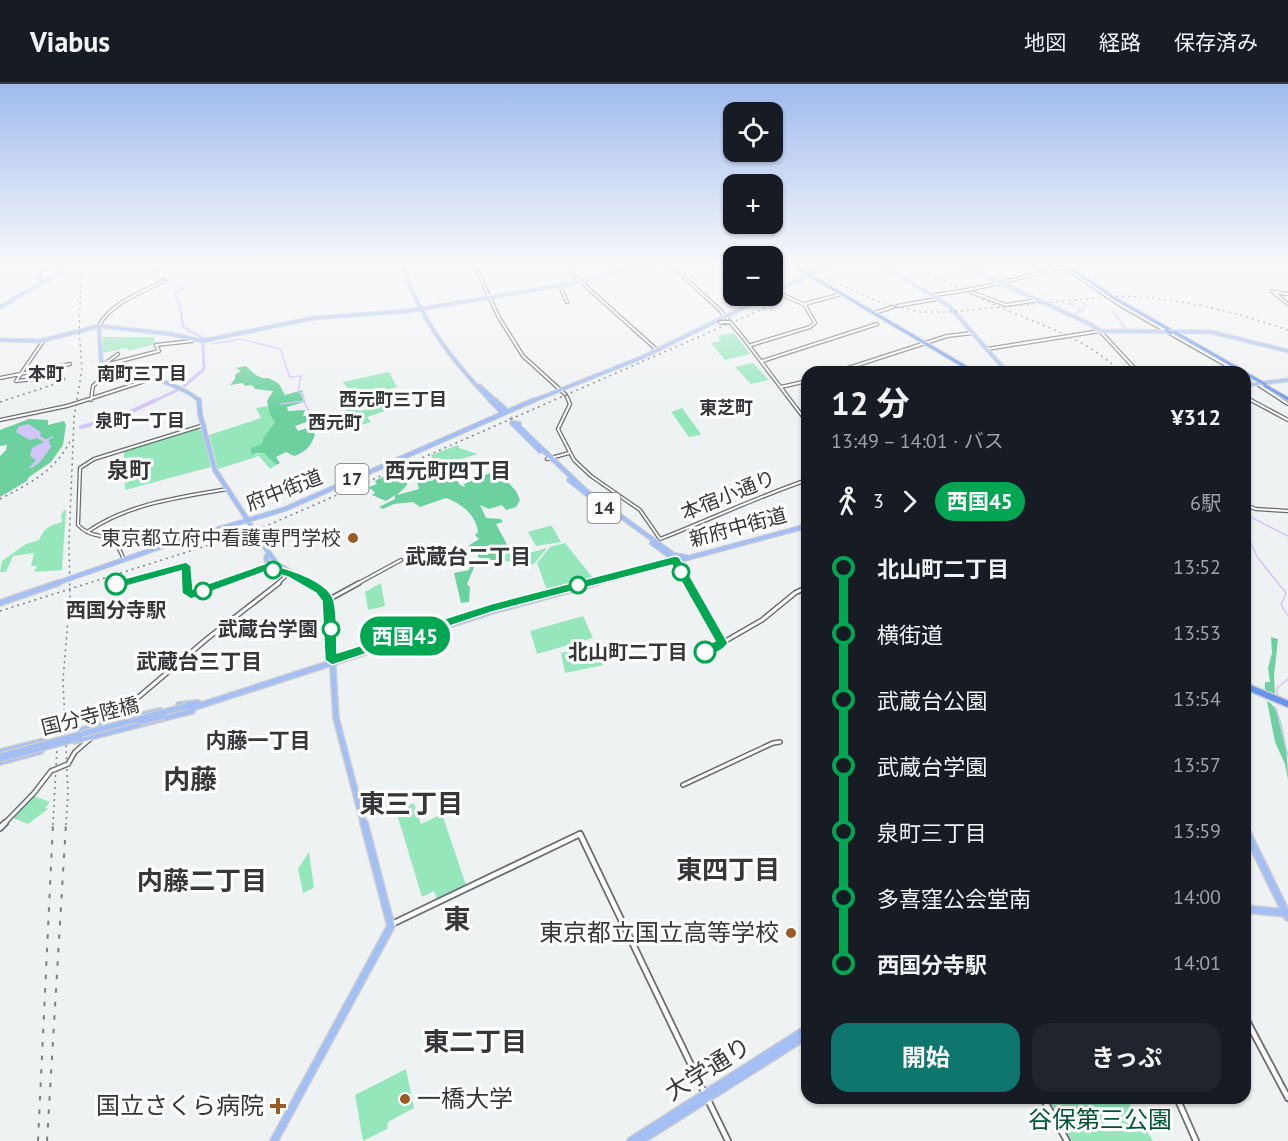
<!DOCTYPE html>
<html lang="ja">
<head>
<meta charset="utf-8">
<style>
  :root { --surface:#171b24; --page:#20242c; --text:#f1f3f6; --muted:#9ea1a6; --line:#363941; --accent:#0f766e }
  body { margin:0; font-family:"PT Sans","Noto Sans JP",sans-serif; background:var(--page); color:var(--text); height:100vh; display:flex; flex-direction:column; font-size:22px; white-space:nowrap }
  * { box-sizing:border-box; margin:0 }
  p { font-size:20px; color:var(--muted) }
  .icon { flex:none; width:33px; height:33px; fill:none; stroke:currentColor; stroke-width:2; stroke-linecap:round; stroke-linejoin:round }
  .map { position:relative; flex:1; overflow:hidden }
  .panel { position:absolute; left:801px; top:282px; width:450px; height:738px; display:flex; flex-direction:column; background:var(--surface); border-radius:18px; box-shadow:0 2px 4px #0004 }
  .panel>* { flex:none }
  .badge { padding:0 12px; border-radius:20px; font-size:21px; line-height:39px }
  .fabs { position:absolute; left:723px; top:18px; display:grid; gap:12px }
  .fabs a { display:grid; place-items:center; width:60px; height:60px; border-radius:12px; background:var(--surface); box-shadow:0 2px 4px #0004; font-size:30px }
  .map>.badge { position:absolute; translate:-50% -50%; box-shadow:0 0 0 3px #fff }
  .legs { display:flex; align-items:center; gap:9px; height:66px; padding:0 30px; font-size:20px }
  .legs p { margin-inline-start:auto }
  .overview { display:flex; align-items:center; justify-content:space-between; height:102px; padding:0 30px }
  h1 { font-size:33px; font-weight:700; line-height:45px }
  .action { display:flex; gap:12px; margin-top:auto; padding:12px 30px }
  .action a { flex:1; height:69px; border-radius:18px; background:var(--accent); color:#fff; font-size:24px; font-weight:700; line-height:69px; text-align:center }
  .action a+a { background:var(--page); color:var(--text) }
  ul { padding:0 30px; list-style:none }
  li { display:flex; align-items:center; gap:21px; height:66px; font-size:22px }
  li i { display:grid; place-items:center; width:9px; height:100%; margin:0 8px; background:currentColor }
  li i::after { content:''; width:15px; height:15px; margin:-8px; border:4px solid; border-radius:50%; background:var(--surface) }
  li p { margin-inline-start:auto }
  li:first-child i { background:linear-gradient(#0000 50%,currentColor 0) }
  li:last-child i { background:linear-gradient(currentColor 50%,#0000 0) }
  header { display:flex; align-items:center; gap:36px; box-sizing:border-box; height:84px; padding:0 30px; background:var(--surface); border-bottom:2px solid var(--line) }
  header strong { font-size:28px }
  nav { display:flex; gap:33px; margin-inline-start:auto; font-size:21px }
  .map>svg:first-child { display:block }
</style>
</head>
<body>
<header>
<strong>Viabus</strong>
<nav><a>地図</a><a>経路</a><a>保存済み</a></nav>
</header>
<div class="map">
<svg width="1288" height="1057" viewBox="0 0 1288 1057">
  <rect width="100%" height="100%" fill="#eff2f3"/>
  <path fill="#95e7bb" d="M734,249l16,21 -25,6 -14,-17 10,-2 -3,-5z
    M103,253h51l2,7 -28,7 -1,-3 -25,5z
    M753,279l16,17 -18,4 -16,-17z
    M389,288l8,15 -42,11 -12,-16z
    M400,312l6,8 -39,13 4,5 -29,9 -7,-12 10,-4 -1,-4 12,-4 3,4 21,-4 -1,-4z
    M269,322l1,9 5,7 -12,16 -1,7 -5,2 -2,8 9,-2 12,12 -6,4 -11,-13 -41,13 -9,-34 52,-17 -5,-10z
    M682,324l19,26 -1,1 -11,2 -18,-25z
    M198,345l4,1 9,37 -86,23 -1,-39z
    M458,361l1,3 19,6 -24,7 -20,3 -3,-9z
    M64,426h2l-4,60 -28,2 3,-6h-6l3,-13 -21,3 -7,16h-6l2,-11 24,-17 13,-4c5,-12 11,-15 23,-18l-1,-7z
    M549,442h3l9,16 -25,4 -8,-14z
    M565,459l28,35 -46,12 -10,-27 13,-16z
    M547,464l-13,16h-10l-26,-4 12,-10 11,5z
    M381,499l4,23 -17,4 -3,-18z
    M583,532l10,22 -56,16 -7,-23z
    M597,562l6,19 -38,8 -4,-20z
    M34,712l16,6 -5,6 3,1 -20,15 -15,-6z
    M414,719l7,21 21,-10 24,71 -29,14 -3,-8 -12,6 -26,-86z
    M309,768l5,36 -11,5 -5,-24z
    M406,985l8,39 -26,14 -1,7 -24,12 -8,-46z
    M1048,1014h78l27,43h-81z"/>
  <path fill="#6cd19e" d="M246,282c7,7 14,14 23,12l10,6 6,11 18,-5 -2,4 3,8 -17,5 1,4 17,-1 -2,6h6l3,4 -17,6 3,5 12,-4 5,8c-4,11 -9,17 -21,21l-8,-4 -10,5 4,6 -4,2 -12,-12 -13,1v-6l11,-4 1,-6 12,-16 -5,-7 -3,-14 6,-10 -18,-2 -3,-4 -7,1 -2,-3 -13,2 5,-6v-4l6,-4 -5,-3z
    M29,335l19,1v5l16,-4 2,4 -3,20 -12,17 -22,15 -2,4 -27,16v-41l6,-6 1,-5 -7,1v-16z
    M399,386l10,6c1,10 -7,13 -12,19l22,-6 -2,-8 9,-7 26,-1 8,12 5,2 -1,-3 33,-14 19,21 4,9 -4,7 -10,3 -4,-5 -13,4 -9,-4 6,13 15,1 2,3 -7,2 13,24 -11,12h-12l-4,4 -7,-14 -7,-4 11,-7 -4,-4 3,-3c-2,-17 -16,-28 -32,-34l-26,9 -7,-5 -19,2 -11,5 -4,-2 16,-8v-4l-9,6 -14,-6 3,-2 -4,-4 -18,4 24,-9 -2,-3 3,-2z
    M475,481l-8,19 3,3 -1,15 -8,1 -7,-30 15,-3 1,-3z
    M1271,553l7,2 -4,37 1,19 -10,-4v-9h5l-2,-14 4,-15z
    M1267,617c18,7 21,61 21,79l-3,-16 -10,-22z"/>
  <path fill="#d3c5f9" d="M28,340l13,8 -1,4 9,5 2,6 -11,15 -8,6h-3l7,-8 -6,-4 2,-8 12,-6 -7,-4 -7,2 -14,-8 2,-5z"/>
  <g fill="none" stroke-linecap="round" stroke-linejoin="round">
    <path stroke="#d3c5f9" stroke-width="1.5" d="M1212,179l6,10
      M1057,181l3,2
      M1037,206l7,4
      M1081,216l5,6
      M1074,217l-4,3 12,6
      M1113,227l13,19
      M1074,231l11,-7
      M111,256l9,-1
      M211,260l30,-5 39,10 10,28 11,-1 -3,16 5,2 2,10 8,15
      M281,320l23,-3
      M47,356l5,-3
      M1245,430l43,22
      M1245,448l13,26 28,35 -5,12 7,10
      M1277,612v-8l11,-9
      M1276,623l12,49"/>
    <path stroke="#d3c5f9" stroke-width="3" d="M166,179l-16,10 7,6h6l21,9 -9,6 5,11 3,22 24,13
      M184,302l20,-17 -1,-26 4,-2
      M152,318l28,-13"/>
    <path stroke="#d3c5f9" stroke-width="4" d="M81,343l38,-10 37,-17"/>
    <path stroke="#cacdce" stroke-width="4" stroke-dasharray="4 2" stroke-linecap="butt" d="M510,333l6,7"/>
    <g stroke="#696c6d" stroke-width="4.5">
      <path id="minor-far2" d="M474,179l24,53 25,40 43,39
        M668,179l51,46 10,12 -7,2
        M1058,179l62,42 118,67
        M570,188l87,78
        M560,202l7,16
        M1272,207l16,13
        M971,208l35,13 32,-5
        M1275,208l13,2
        M934,211c50,-6 99,-21 148,-32
        M805,220l36,-10
        M897,222l40,-7
        M874,229l19,-6
        M99,242c11,-23 44,-34 65,-45
        M741,251l66,87
        M44,256l-28,41 38,-4 9,2
        M751,261l59,-18 5,-4 -10,-18 -33,-15
        M987,265l113,-18 38,41
        M762,277l115,-37
        M107,278l11,-8
        M109,280l50,-13 -3,-6 36,-4
        M836,288l111,-36 26,-3
        M1245,292l43,28
        M0,294l70,-14
        M781,303l26,-6
        M567,313l3,7 -12,25 16,31 17,16 49,34 20,29c49,-19 97,-42 147,-59
        M1245,313l43,23
        M91,316l2,-14 7,-6v-11l9,-4
        M80,318l71,-23
        M0,336l67,-14
        M547,375l22,-6
        M1245,421l11,4 32,2
        M87,448c42,-29 91,-34 140,-43
        M124,476c-13,-36 -26,-15 -46,-35l2,-57 14,-9 110,-34
        M121,499l65,-17 1,18
        M219,500l48,-18
        M277,500l11,-10
        M357,500l44,-24"/>
    </g>
    <g stroke="#696c6d" stroke-width="6">
      <path id="minor-far1" d="M187,499l1,10 3,2 32,-12
        M328,516l31,-17
        M722,559l40,-23 33,-27 12,-6
        M108,639l100,-85 71,-55
        M68,680l7,-12 15,-13
        M683,701l90,-42 7,-1
        M3,741l31,-32 17,-22"/>
    </g>
    <g stroke="#696c6d" stroke-width="8">
      <path id="minor" d="M0,744l5,-5
        M392,840l188,-90 125,260
        M1245,933l43,81
        M1043,1014l24,43
        M1177,1014l19,43
        M708,1016l20,41"/>
    </g>
    <g stroke="#cfcfcf" stroke-width="5">
      <path id="major-far3" d="M401,179c19,56 50,97 91,139
        M880,179l69,43 58,66
        M958,179l134,62 8,6 111,1 77,19
        M39,199l4,-20
        M772,209l61,-30
        M0,223l54,-31 14,-13
        M99,242l2,35c22,8 88,25 99,41
        M0,256l41,1 58,-15 72,8 31,7 112,-23 94,-7 162,-27 44,-12 54,-9
        M1245,301l43,-5
        M480,302l17,16
        M530,318l113,-45 124,-61"/>
    </g>
    <g stroke="#cfcfcf" stroke-width="6">
      <path id="major-far2" d="M199,316l1,14 15,56 34,52
        M490,316l11,11
        M495,316l12,11
        M516,340l70,67 88,64 12,2
        M519,340l-7,-1 28,28
        M569,396l35,28
        M652,459l19,14 4,6
        M264,462l13,18 34,20
        M270,470l-4,3 2,11 17,6 5,-1
        M77,492l95,-33 113,-34 249,-109
        M53,500l7,-2
        M591,500l216,-58"/>
    </g>
    <g stroke="#cfcfcf" stroke-width="8">
      <path id="major-far1" d="M308,499l12,7 9,13 7,115 28,107
        M0,519l58,-20
        M179,621l19,-2
        M186,626l306,-99 104,-28
        M160,627l-81,20 -4,10 117,-30
        M0,668l45,-11 -4,10 -41,11"/>
    </g>
    <g stroke="#cfcfcf" stroke-width="10">
      <path id="major" d="M1245,745l43,88
        M1245,825l41,4
        M274,1057l117,-215 -27,-103
        M631,1057l176,-112
        M640,1057l167,-106"/>
    </g>
    <g stroke="#cfcfcf" stroke-width="5">
      <path id="highway-far1" d="M789,179l185,109
        M1060,179l4,3
        M1068,183l42,28
        M1112,213l58,33
        M1174,248l70,40
        M1245,289l12,7
        M1262,300l26,15"/>
    </g>
    <g stroke="#cfcfcf" stroke-width="9">
      <path id="highway" d="M1245,602l43,18"/>
    </g>
    <use href="#minor-far2" stroke="#fff" stroke-width="2"/>
    <use href="#minor-far1" stroke="#fff" stroke-width="3"/>
    <use href="#minor" stroke="#fff" stroke-width="4.5"/>
    <use href="#major-far3" stroke="#a4bff3" stroke-width="3"/>
    <use href="#major-far2" stroke="#a4bff3" stroke-width="4"/>
    <use href="#major-far1" stroke="#a4bff3" stroke-width="5"/>
    <use href="#major" stroke="#a4bff3" stroke-width="7"/>
    <use href="#highway-far1" stroke="#6794eb" stroke-width="3"/>
    <use href="#highway" stroke="#6794eb" stroke-width="6"/>
    <path stroke="#7d7f80" stroke-width="1.5" stroke-dasharray="2 4" stroke-linecap="butt" d="M804,179l25,17 53,23 38,9h29l168,-16c60,1 115,15 171,34
      M913,179c33,21 68,36 103,51 38,16 75,28 104,58
      M0,318l55,-18
      M0,415c29,-15 57,-29 71,-60
      M0,527l257,-81 533,-233
      M53,741l5,-98
      M66,741l2,-32 -5,-113 7,-84 -1,-53 5,-125 8,-49 -3,-40 3,-66"/>
    <path stroke="#7d7f80" stroke-width="2" stroke-dasharray="4.5 9" stroke-linecap="butt" d="M1245,926l43,82
      M38,1057l15,-318
      M47,1057l19,-318"/>
    <g stroke="#696c6d" stroke-width="4.5" stroke-linecap="butt">
      <path id="minor-bridge-far1" d="M722,239l-2,-1h10l11,13
        M67,322l13,-4"/>
    </g>
    <g stroke="#696c6d" stroke-width="6" stroke-linecap="butt">
      <path id="minor-bridge" d="M51,687l17,-7"/>
    </g>
    <g stroke="#cfcfcf" stroke-width="6" stroke-linecap="butt">
      <path id="major-bridge-far1" d="M250,440l14,22
        M60,498l17,-6"/>
    </g>
    <g stroke="#cfcfcf" stroke-width="8" stroke-linecap="butt">
      <path id="major-bridge" d="M140,638l24,-6
        M0,672l187,-50
        M0,675l79,-21"/>
    </g>
    <g stroke="#cfcfcf" stroke-width="5" stroke-linecap="butt">
      <path id="highway-bridge" d="M1167,247l4,2
        M1257,296l8,4"/>
    </g>
    <use href="#minor-bridge-far1" stroke="#fff" stroke-width="2"/>
    <use href="#minor-bridge" stroke="#fff" stroke-width="3"/>
    <use href="#major-bridge-far1" stroke="#a4bff3" stroke-width="4"/>
    <use href="#major-bridge" stroke="#a4bff3" stroke-width="5"/>
    <use href="#highway-bridge" stroke="#6794eb" stroke-width="3"/>
  </g>
  <linearGradient id="sky" x2="0" y2="1"><stop stop-color="#9fbbef"/><stop offset="0.55" stop-color="#f8f9fa"/><stop offset="1" stop-color="#f8f9fa" stop-opacity="0"/></linearGradient>
  <rect width="1288" height="327" fill="url(#sky)"/>
  <path fill="#00a651" stroke="#fff" stroke-width="1.5" d="M675,472l4,1 49,86c-4,7 -19,15 -27,12l-2,-3 2,-4 14,-7 -43,-76 -180,47 -160,53 -7,-5 -3,-59 -6,-8 -28,-16 -21,-6 -76,28 -9,-6 -1,-22 -65,18 -5,-5 1,-2 74,-20 5,4 2,23 74,-26c18,5 62,17 67,38 4,16 2,36 3,52l154,-49z"/>
  <g fill="#9c5b26" stroke="#fff" stroke-width="2">
    <circle cx="353" cy="454" r="6"/>
    <circle cx="791" cy="849" r="6"/>
    <circle cx="405" cy="1015" r="6"/>
    <path d="M275 1013h6v6h6v6h-6v6h-6v-6h-6v-6h6z"/>
  </g>
  <g fill="#fff" stroke="#00a651" stroke-width="3">
    <circle cx="273" cy="486" r="8"/>
    <circle cx="681" cy="488" r="8"/>
    <circle cx="116" cy="500" r="10"/>
    <circle cx="578" cy="501" r="8"/>
    <circle cx="203" cy="507" r="8"/>
    <circle cx="331" cy="545" r="8"/>
    <circle cx="705" cy="568" r="10"/>
  </g>
  <g text-anchor="middle" stroke-width="6" stroke-linejoin="round" paint-order="stroke">
    <g font-size="18" font-weight="bold" fill="#363738" stroke="#fff">
      <text x="46" y="296">本町</text>
      <text x="335" y="345">西元町</text>
    </g>
    <g font-size="18" font-weight="bold" fill="#363738" stroke="#fff">
      <text x="142" y="296">南町三丁目</text>
      <text x="393" y="322">西元町三丁目</text>
      <text x="726" y="330">東芝町</text>
      <text x="140" y="343">泉町一丁目</text>
    </g>
    <g fill="#fff" stroke="#727374" stroke-width="1.5">
      <rect x="335.5" y="380" width="33" height="30" rx="4.5"/>
      <rect x="587.5" y="409" width="33" height="30" rx="4.5"/>
    </g>
    <g font-size="18" font-weight="bold" fill="#363738">
      <text x="352" y="401">17</text>
      <text x="604" y="430">14</text>
    </g>
    <g font-size="20" fill="#363738" stroke="#fff">
      <text transform="translate(284 406) rotate(-21)" y="7">府中街道</text>
      <text transform="translate(728 411) rotate(-22)" y="7">本宿小通り</text>
      <text transform="translate(738 443) rotate(-15)" y="7">新府中街道</text>
      <text transform="translate(90 632) rotate(-14)" y="7">国分寺陸橋</text>
    </g>
    <g font-size="20" fill="#363738" stroke="#fff" text-anchor="end">
      <text x="341" y="461">東京都立府中看護専門学校</text>
    </g>
    <g font-size="20" font-weight="bold" fill="#363738" stroke="#fff" text-anchor="end">
      <text x="116" y="533" text-anchor="middle">西国分寺駅</text>
      <text x="318" y="552">武蔵台学園</text>
      <text x="688" y="575">北山町二丁目</text>
    </g>
    <g font-size="21" font-weight="bold" fill="#363738" stroke="#fff">
      <text x="448" y="394">西元町四丁目</text>
      <text x="468" y="480">武蔵台二丁目</text>
      <text x="199" y="585">武蔵台三丁目</text>
      <text x="258" y="664">内藤一丁目</text>
    </g>
    <g font-size="22" font-weight="bold" fill="#363738" stroke="#fff">
      <text x="129" y="394">泉町</text>
    </g>
    <g font-size="24" fill="#363738" stroke="#fff" text-anchor="end">
      <text x="779" y="857">東京都立国立高等学校</text>
      <text x="417" y="1023" text-anchor="start">一橋大学</text>
      <text x="264" y="1030">国立さくら病院</text>
    </g>
    <g font-size="24" fill="#363738" stroke="#fff">
      <text transform="translate(708 985) rotate(-32)" y="8">大学通り</text>
    </g>
    <g font-size="24" fill="#005434" stroke="#fff">
      <text x="1100" y="1044">谷保第三公園</text>
    </g>
    <g font-size="26" font-weight="bold" fill="#363738" stroke="#fff">
      <text x="411" y="729">東三丁目</text>
      <text x="728" y="795">東四丁目</text>
      <text x="202" y="806">内藤二丁目</text>
      <text x="475" y="967">東二丁目</text>
    </g>
    <g font-size="27" font-weight="bold" fill="#363738" stroke="#fff">
      <text x="190" y="705">内藤</text>
      <text x="457" y="845">東</text>
    </g>
  </g>
</svg>
<div class="fabs">
<a><svg class="icon" aria-label="locate" viewBox="0 0 24 24"><circle cx="12" cy="12" r="6"/><path d="M12 2v4M12 18v4M2 12h4M18 12h4"/></svg></a>
<a>+</a>
<a>−</a>
</div>
<b class="badge" style="left:405px;top:552px;background:#00a651;color:#fff">西国45</b>
<section class="panel">
<div class="overview"><div><h1>12 分</h1><p>13:49 – 14:01 · バス</p></div><b>¥312</b></div>
<div class="legs"><svg class="icon" aria-label="walk" viewBox="0 0 24 24"><circle cx="13" cy="4" r="2"/><path d="M13 8l-2 6 4 7M11 14l-3 7M7 12l3-4h3l4 4"/></svg>3<svg class="icon" aria-label="forward" viewBox="0 0 24 24"><path d="M9 5l7 7-7 7"/></svg><b class="badge" style="background:#00a651;color:#fff">西国45</b><p>6駅</p></div>
<ul>
<li><i style="color:#00a651"></i><b>北山町二丁目</b><p>13:52</p></li>
<li><i style="color:#00a651"></i><span>横街道</span><p>13:53</p></li>
<li><i style="color:#00a651"></i><span>武蔵台公園</span><p>13:54</p></li>
<li><i style="color:#00a651"></i><span>武蔵台学園</span><p>13:57</p></li>
<li><i style="color:#00a651"></i><span>泉町三丁目</span><p>13:59</p></li>
<li><i style="color:#00a651"></i><span>多喜窪公会堂南</span><p>14:00</p></li>
<li><i style="color:#00a651"></i><b>西国分寺駅</b><p>14:01</p></li>
</ul>
<div class="action"><a>開始</a><a>きっぷ</a></div>
</section>
</div>
</body>
</html>
